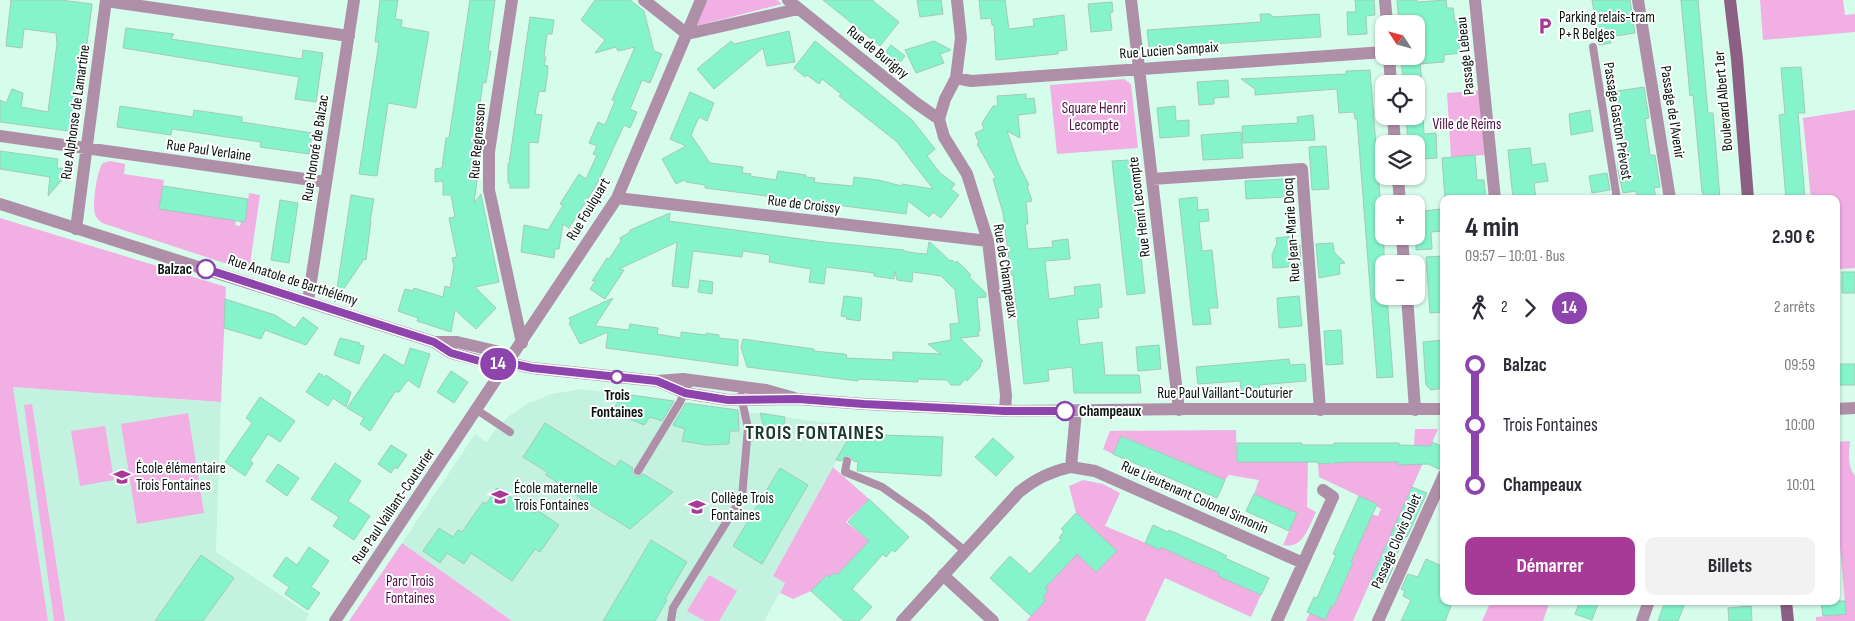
<!DOCTYPE html>
<html lang="fr">
<head>
<meta charset="utf-8">
<style>
  :root { --surface:#fff; --page:#f2f2f3; --text:#2b2b33; --muted:#7c7c81; --accent:#a73997 }
  body { margin:0; font-family:"Sofia Sans Condensed",sans-serif; background:var(--page); color:var(--text); height:100vh; display:flex; flex-direction:column; font-size:19px; white-space:nowrap }
  * { box-sizing:border-box; margin:0 }
  p { font-size:16px; color:var(--muted) }
  .icon { flex:none; width:28px; height:28px; fill:none; stroke:currentColor; stroke-width:2; stroke-linecap:round; stroke-linejoin:round }
  .map { position:relative; flex:1; overflow:hidden }
  .side { position:absolute; left:1440px; top:195px; width:400px; height:410px; display:flex; flex-direction:column; background:var(--surface); border-radius:10px; box-shadow:0 1px 4px #0004 }
  .side>* { flex:none }
  .badge { padding:0 10px; border-radius:16px; font-size:18px; line-height:32px }
  .needle { width:32px; rotate:306deg }
  .tools { position:absolute; left:1375px; top:15px; display:grid; gap:10px }
  .tools a { display:grid; place-items:center; width:50px; height:50px; border-radius:10px; background:var(--surface); box-shadow:0 1px 4px #0004; font-size:25px }
  .map>.badge { position:absolute; translate:-50% -50%; box-shadow:0 0 0 2px #fff }
  .legs { display:flex; align-items:center; gap:8px; height:55px; padding:0 25px; font-size:16px }
  .legs p { margin-inline-start:auto }
  .overview { display:flex; align-items:center; justify-content:space-between; height:85px; padding:0 25px }
  h1 { font-size:28px; font-weight:700; line-height:38px }
  .button { display:flex; gap:10px; margin-top:auto; padding:10px 25px }
  .button a { flex:1; height:58px; border-radius:10px; background:var(--accent); color:#fff; font-size:20px; font-weight:700; line-height:58px; text-align:center }
  .button a+a { background:var(--page); color:var(--text) }
  ul { padding:0 25px; list-style:none }
  li { display:flex; align-items:center; gap:18px; height:60px; font-size:19px }
  li i { display:grid; place-items:center; width:8px; height:100%; margin:0 6px; background:currentColor }
  li i::after { content:''; width:12px; height:12px; margin:-6px; border:4px solid; border-radius:50%; background:var(--surface) }
  li p { margin-inline-start:auto }
  li:first-child i { background:linear-gradient(#0000 50%,currentColor 0) }
  li:last-child i { background:linear-gradient(currentColor 50%,#0000 0) }
  .map>svg:first-child { display:block }
</style>
</head>
<body>
<div class="map">
<svg width="1855" height="621" viewBox="0 0 1855 621">
  <rect width="100%" height="100%" fill="#d6fcec"/>
  <path fill="#c4f2e0" d="M13,387l208,15 -5,150 93,62 -4,7h-257z
    M582,389l246,34 28,2 -83,151 12,7 -21,38h-252l-110,-78 73,-109 12,8 8,-12 14,-14 20,-13 22,-9z"/>
  <path fill="#f1afe4" d="M707,0h70l5,4 -86,22z
    M1760,0h83l2,15 10,-1v18l-92,8z
    M1124,79l7,5 7,64 -81,6 -7,-69z
    M1484,90l2,65 -35,2 -4,-64z
    M1855,110v158l-16,1 -1,30h-2v-100h-25l-8,-81z
    M110,161l15,3 -1,10 40,6 -5,28 77,11 -1,6 5,1 1,-5h4l4,-28 11,2 -11,76 -147,-48c-3,-3 -6,-5 -7,-9 -3,-9 2,-45 8,-51z
    M0,218l226,69 -5,115 -208,-15 35,234h-48z
    M32,404l33,217h-11l-30,-216z
    M188,413l16,100 -67,11 -16,-100z
    M105,426l9,54 -34,6 -9,-55z
    M1415,429h23l-85,192h-47l4,-8 22,-8 2,1 19,-43 -2,-1 21,-48 6,2 3,-7 -5,-3v-2l-57,-27 -1,-13h15l2,-2h63l16,-16z
    M1236,430l1,32h71l-1,45 9,5c-7,14 -13,38 -33,33l14,-32 -43,-19 5,-14 -30,-5 -4,5 -103,-44 -9,18 -10,-5 7,-18z
    M1850,441c-1,12 -3,24 5,35v145h-39v-4l30,-3 -10,-112v-60z
    M833,467l36,32 -23,23 23,19 -32,34 -3,-2 -5,4 -2,-2 -16,16 -18,8 -13,-6 5,-10 -12,-7z
    M1083,480l20,4 17,9 -15,33 55,23 1,-2 58,26 -1,3 43,19 -10,22 -86,-39 -20,43h-119l20,-21 -3,-3 5,-6 -3,-3 32,-34 19,18 20,-21 -40,-38 -7,-27z
    M402,543l110,78h-163z
    M709,575l28,16 -18,30h-14l-18,-10z
    M1491,601h59l-7,20h-61z"/>
  <path fill="#85f3cc" stroke="#a4c9ba" d="M11,0h50l31,4 -16,128 -76,-10v-22l6,3 6,-14 11,4 -2,14 27,5 9,-68 -1,-11 -32,-4 -2,19 -16,-2z
    M380,0h18l-3,19 7,1 -1,7 28,5 -13,76 -28,-5 -11,73 -18,-2 20,-132h-4z
    M470,0h25l-7,51h3l-5,32 -3,-1 -4,28 3,1 -5,31 5,1 -8,60 7,-9 18,88 -24,5 21,21 -20,21 -21,-19 -4,22 -34,-11 1,-3 -20,-7 7,-22 8,2 1,-3 29,9 2,-11 5,2 4,-22 -2,-8 5,-1 -8,-39 6,-1 -4,-22h-8v-14l-8,1v-13l7,-1 4,-30h3z
    M595,0h35l14,11 10,40 8,3 -12,29 -8,-3 -12,29 7,3 -7,16 -6,-3 -27,59 -28,44 -6,-4 -4,25h-4l-1,9 -33,-6 3,-27 24,5 15,-25 -3,-1 19,-30 7,5 11,-24 -4,-1 4,-8 -8,-3 9,-21 7,3 10,-24 -3,-1 23,-53 -17,4 -2,-4 -21,6 10,-13 -24,-20z
    M823,0h49l27,22 -19,24z
    M917,0h24l2,14 -23,3z
    M979,0h26l4,29 25,-3 -1,-7 31,-4 3,35 -9,1v3l-62,6 -2,-35h-2l-1,-7 -10,1z
    M1355,0h19l1,15 -9,1 1,18 -19,1 -1,-23h9z
    M1397,0h20v2l29,-2 1,8h6l2,14 3,-1 2,32 -16,2v7l-24,2 2,17 -19,1 -2,-26h15v-32h-17z
    M1592,0h38l5,33 -25,4 1,6 -12,2z
    M1681,0h17l10,113h5l7,86h-16l-1,-6 -1,-1 -9,-97 -3,1z
    M1112,2l1,10 -3,1 2,17 -21,2 -3,-28z
    M1260,14h10l3,3 46,-3 2,23 -172,11 -2,-18 114,-8z
    M530,17l24,3 -2,14h-5l-3,23h2l-2,8 4,1 -1,12 -2,14 -6,-1 -4,23 7,1 -4,28 -9,-1v46h-19v-5h-2v-19h1z
    M126,28l48,6 -3,5 131,20 1,-9 20,3 -7,49 -21,-3 4,-22 -176,-29z
    M789,31l6,31 -28,4 -4,-18 -49,41 -17,-20 34,-28 3,3z
    M815,41l97,79 23,29 -8,7 13,17 15,11 -4,5 8,6 -18,23 -8,-6 -4,5 -21,-16 -2,13 -201,-26v-3l-19,-3 -2,-2 -8,4 -14,-25 24,-13 -16,-7 20,-47 24,11 -7,18 -8,-4 -8,18 19,28 33,4 -1,6 9,1 -1,2 26,4 2,-9 28,4 -1,2 10,1 -1,4 5,1 34,3 1,-9 24,3 24,6v-2l31,5 -36,-47 -58,-46 2,-2 -19,-15 -3,5 -12,-9 -2,2 -11,-9z
    M934,41l17,9 -11,4 4,9 -28,10 -11,-23z
    M891,45l14,11 -10,13 -14,-11z
    M1801,67l4,46h-7l7,86h-19l-7,-84 6,-1 -4,-46z
    M1370,70l14,178v48h3l6,81 -16,1 -20,-259h-2l-1,-7 -15,1 -2,-24 -82,6v-6l-14,-10 105,-5v-3z
    M1228,80l1,17 -15,1v6l-15,1 -2,-23z
    M1644,87l5,31 -4,1 5,36h5l5,32 -6,1 2,11h-19l-1,-8 -13,2 -5,-22v-11h3l-10,-68z
    M1026,94v5l8,-1 2,15 -18,2 2,23 -13,-7 11,32 11,22 -2,1 5,15 -6,1 2,22h-3l3,25 25,-2 -1,-6 16,-2 2,20 -25,2 4,38 26,-4 -1,-8 26,-3 2,23 -4,1 1,10 -22,2 3,25 22,-3 3,33h34l2,18h-67l-2,-26 -24,3 1,11 -25,3 -11,-109h-2l-8,-62 -10,-34 3,-1 -19,-34 2,-1 -4,-10 9,-4 -2,-6 11,-17h5l-1,-10z
    M120,106l73,11 1,-7 48,7v5l70,11 -3,21 -49,-7 1,-5 -89,-13 -1,6 -54,-8z
    M1175,106l1,15 13,-1v16l-29,2 -3,-30z
    M1590,110l3,21 -22,4 -2,-21z
    M1313,115l2,25 -72,3 -1,-17 56,-3 -1,-6z
    M1406,116h17l1,18 12,-1 1,25 -21,1v-15h-8z
    M1241,132l2,26 -40,2 -2,-25z
    M1326,146l3,43 -17,1 -3,-43z
    M1530,148l2,17 13,-2 3,18 -14,2 2,16h-23l-5,-49z
    M0,151l58,8 -1,9 12,1 -8,12 -13,15 2,-19 -50,-8z
    M1475,155l2,25h7l2,19h-41l-3,-41z
    M1130,160l15,133 -18,2 -15,-134z
    M1607,173l3,17 -18,3 -3,-17z
    M1284,179l1,18 -39,2 -1,-18z
    M163,186l85,13 -3,23 -86,-13z
    M351,195l23,4 -4,22h1l-5,39 -2,-1 -29,43z
    M1197,197l1,13 10,-1 1,12 -10,1 3,29 10,-1 6,58h-9l2,16 -18,1 -14,-126z
    M280,200l18,3 -9,60 -18,-3z
    M1441,209l2,22 -12,1 1,17 -16,1v-17h8l-1,-22z
    M670,213l-1,8 154,21 81,8v1l11,2 12,1 2,-12 2,1 19,18 2,-1 3,3 2,-2 14,14 -2,2 17,16v4l-9,1 3,33h-2l1,5 -19,2 23,23 -3,3 1,2 -14,15 -2,-2 -5,6h-9l-4,-5 -29,-1v3l-60,-3v2l-111,-14 -6,-20 2,-8 71,10v2l30,3 3,1 -1,3 47,2v-8l48,2 -13,-10 23,-4 -1,-16 9,-1 -4,-33 -14,-14 -28,-4 -1,10 -15,-2 -2,-9 -1,8 -20,-3v-3l-48,-6 -2,17 -15,-2 2,-13 -42,-7 1,-7 -27,-4 -1,6 -49,-6 -5,37 -16,-2 5,-44 -58,27 5,1 -19,29 -15,-10 6,-9 -4,1 15,-23 2,1 12,-18 -1,-3 10,-6v-2z
    M1294,236l1,9h5l1,21 -28,2 -1,-13 5,-12 -1,-5z
    M1333,243l1,9 11,11 -6,1 1,10 -21,4 -3,-34z
    M1444,256v56l-14,1 -4,-56z
    M1842,272h13v21h-13z
    M700,280l13,2 -1,12 -14,-2z
    M844,296l18,2 -2,23 -14,-2 1,-2 -6,-1z
    M1299,296l3,30 -23,2 -2,-30z
    M613,298l-18,28 34,4 1,-6 28,4 -1,6 24,4v-6l25,3v-2l13,2v3l19,2v26l-132,-18 2,-16 -28,12 -11,-21 2,-1 -2,-4z
    M225,299l50,16 20,13 8,-11 15,11 -12,17 -41,-15 -4,9 -37,-11z
    M1341,330l2,34 -17,1 -2,-34z
    M340,338l20,5 -1,2 5,1 -5,18 -25,-9z
    M1444,340v48l-13,2 -5,-5 -3,-43z
    M1159,345l2,24 -23,2 -2,-24z
    M410,348l20,6 -11,34 -11,-8 -9,12h-4l-25,39 -10,-7 4,-6 -17,-10 37,-54 20,12z
    M1289,359l1,6 15,-1 1,17 -47,4 1,7h-19l-1,-11 -42,3 -2,-17z
    M1836,364h19v21h-19z
    M451,371l17,11 -14,21 -17,-11z
    M319,373l6,4 1,-2 25,17 -5,15 -13,-9 -5,8 -22,-14z
    M624,394l43,6 7,1 -12,20 -12,-4 -6,8 -16,-7 -15,-9z
    M260,397l35,24 -15,21 -12,-8 -18,27 3,2 -8,13 -20,-14 27,-39 -6,-5z
    M686,403l52,7 1,21h-9l-1,13 -23,1 -24,-4 3,-12 -12,-4z
    M760,413l25,4 -2,14 -16,6z
    M545,423l70,44 5,-7 13,8 -1,3 3,5 3,1 5,-3 30,18 -43,37 -74,-46 1,-1 -11,-7 1,-3 -24,-15z
    M851,434l92,3 -2,39 -84,-5 1,-9 -5,-1 -3,-5h-4l-5,5 -5,-1z
    M1121,436l104,44 -8,18 -104,-44z
    M993,438l21,19 -18,19 -21,-19z
    M1432,442l12,5v20l-5,2 -11,-5 -30,1v-3h-48l-32,2v-2h-81v-19h65v2h32v-2h65v2l32,1z
    M391,445l16,10 -10,14 -2,-2 -4,6 -13,-9z
    M335,463l26,18 -13,20 22,15 -16,24 -21,-14 6,-9 -28,-18z
    M278,464l21,14 -12,18 -21,-15z
    M780,468l28,17 -46,79 -29,-18z
    M1412,487l15,6 -20,44 -1,-1 -15,30 2,2 -7,15 -1,-1 -2,2 -12,-5z
    M497,488l38,25 2,-3 22,15 -19,27 -5,-3 -23,32 -41,-28 -7,11 -17,-11 -7,10 -17,-12 16,-23 14,9 5,-7 4,2 21,-30 3,2z
    M1254,494l43,19 -8,18 -43,-20z
    M1359,496l18,8 -26,58 2,1 -7,15 -12,28 -2,-1 -7,15 -18,-8 7,-15 3,1 6,-14 13,-29 -3,-1z
    M869,499l40,38 -14,15 -3,-2 -6,7 -3,-3 -31,35 20,18 -13,14h-15l-33,-30 16,-16 2,2 5,-4 3,2 32,-34 -21,-19z
    M1076,513l41,38 -21,21 -19,-18 -32,34 3,3 -5,6 3,3 -15,16 -41,-38 20,-22 20,18 31,-34 -2,-2 5,-7 -3,-2z
    M1153,525l15,7 1,-2 50,22 8,4 -2,2 44,20 -8,17 -43,-19 1,-3 -28,-12 -30,-14 -1,3 -15,-7z
    M651,540l36,22 -22,37 2,1 -12,21h-52z
    M309,547l20,14 -18,26 9,6 -12,17 -23,-16 4,-7 -16,-11 13,-19 11,8z
    M201,555l33,23 -31,43h-48z
    M1426,559l18,8v34h9l-8,20h-44l10,-21 -8,-4 2,-5 -4,-2 7,-15 10,3z
    M1580,601h19l-7,19 -17,-6z
    M1665,601h21l-8,20h-20z
    M1821,601h24l1,13 -23,2z
    M1751,606l1,15h-23l-1,-13z"/>
  <g fill="none" stroke-linecap="round" stroke-linejoin="round">
    <path stroke="#af8fa8" stroke-width="8" d="M1593,47l24,152
      M477,410l33,22
      M847,461l-2,11 37,15 44,31 39,33
      M638,471l42,-69 11,-22
      M671,621l2,-13 69,-111 6,-69 -7,-32"/>
    <path stroke="#af8fa8" stroke-width="12" d="M512,0l-23,152v38l33,153
      M644,0l43,34
      M788,0l128,103 23,16
      M957,0l4,38 -5,40 -11,21 -6,20 5,18 23,37 21,67 18,154 -1,16
      M1131,0l48,410
      M1385,0l2,24
      M1475,0l20,199
      M1638,0l32,199
      M106,1l243,35
      M687,34l111,-25
      M1389,56l2,28
      M956,78l15,3 413,-29
      M1393,116l2,28
      M0,136l326,46
      M1398,176l2,28
      M1152,179l150,-10 18,241
      M617,198l371,43
      M0,204l434,138 17,11 41,11 17,-1 23,5 125,13 26,-2 83,11 32,9
      M76,229l30,-229
      M1402,236l2,28
      M1407,296l8,114
      M308,301l46,-301
      M435,342h22l39,9 13,12
      M660,382l25,11 43,7 70,-1 66,5 141,7 183,-2h256
      M1836,409l19,-1
      M1071,467l24,4 208,92
      M943,575l50,46
      M335,621l282,-423 84,-198
      M902,621l117,-129c16,-13 33,-21 52,-25l5,-56
      M1277,621l56,-124 -10,-7
      M1378,621l66,-146
      M1642,621l7,-20"/>
    <path stroke="#8d5f84" stroke-width="12" d="M1730,0l7,59 11,140
      M1786,601l2,20"/>
  </g>
  <g fill="none" stroke-linecap="round" stroke-linejoin="round">
    <g stroke="#fff" stroke-width="11">
      <path id="line-1" d="M206,269l228,73 17,11 39,11 19,-1 23,5 125,13 28,12 43,7 70,-1 66,5 141,7h60"/>
    </g>
    <use href="#line-1" stroke="#8e44ad" stroke-width="8"/>
  </g>
  <defs>
    <g id="parking-bare" transform="scale(1.35)"><path d="M-3.5-5.5H1a3.5 3.5 0 0 1 0 7H-1V5.5H-3.5ZM-1-3.4V-.6H.8a1.4 1.4 0 0 0 0-2.8Z" fill="#a73997" stroke="#fff" stroke-width="2.5" paint-order="stroke"/></g>
    <g id="school-bare" transform="scale(1.35)"><path d="M0-5L7-2L0 1L-7-2ZM-4 1L0 2.5L4 1V4Q0 6-4 4Z" fill="#a73997" stroke="#fff" stroke-width="2.5" paint-order="stroke"/></g>
  </defs>
  <g fill-rule="evenodd">
    <use href="#parking-bare" x="1545" y="26"/>
    <use href="#school-bare" x="122" y="477"/>
    <use href="#school-bare" x="500" y="497"/>
    <use href="#school-bare" x="697" y="507"/>
  </g>
  <g fill="#fff" stroke="#8e44ad" stroke-width="2.5">
    <circle cx="206" cy="269" r="9"/>
    <circle cx="617" cy="377" r="6"/>
    <circle cx="1065" cy="411" r="9"/>
  </g>
  <g text-anchor="middle" stroke-width="4" stroke-linejoin="round" paint-order="stroke">
    <g font-size="15" fill="#04110c" stroke="#fff" text-anchor="start">
      <text x="1559" y="22">Parking relais-tram<tspan x="1559" dy="17">P+R Belges</tspan></text>
      <text x="136" y="473">École élémentaire<tspan x="136" dy="17">Trois Fontaines</tspan></text>
      <text x="514" y="493">École maternelle<tspan x="514" dy="17">Trois Fontaines</tspan></text>
      <text x="711" y="503">Collège Trois<tspan x="711" dy="17">Fontaines</tspan></text>
    </g>
    <g font-size="15" fill="#04110c" stroke="#fff">
      <text transform="translate(1169 50) rotate(-4)" y="5">Rue Lucien Sampaix</text>
      <text transform="translate(878 52) rotate(39)" y="5">Rue de Burigny</text>
      <text transform="translate(1465 56) rotate(-96)" y="5">Passage Lebeau</text>
      <text transform="translate(1723 101) rotate(-95)" y="5">Boulevard Albert 1er</text>
      <text transform="translate(75 112) rotate(-82)" y="5">Rue Alphonse de Lamartine</text>
      <text transform="translate(1673 112) rotate(81)" y="5">Passage de l'Avenir</text>
      <text transform="translate(1618 121) rotate(81)" y="5">Passage Gaston Prévost</text>
      <text transform="translate(477 141) rotate(-85)" y="5">Rue Regnesson</text>
      <text transform="translate(315 148) rotate(-81)" y="5">Rue Honoré de Balzac</text>
      <text transform="translate(209 150) rotate(8)" y="5">Rue Paul Verlaine</text>
      <text transform="translate(804 204) rotate(7)" y="5">Rue de Croissy</text>
      <text transform="translate(1139 207) rotate(-97)" y="5">Rue Henri Lecompte</text>
      <text transform="translate(588 209) rotate(-59)" y="5">Rue Foulquart</text>
      <text transform="translate(1291 230) rotate(-94)" y="5">Rue Jean-Marie Docq</text>
      <text transform="translate(1006 271) rotate(81)" y="5">Rue de Champeaux</text>
      <text transform="translate(293 280) rotate(18)" y="5">Rue Anatole de Barthélémy</text>
      <text x="1225" y="398">Rue Paul Vaillant-Couturier</text>
      <text transform="translate(1195 497) rotate(24)" y="5">Rue Lieutenant Colonel Simonin</text>
      <text transform="translate(393 506) rotate(-56)" y="5">Rue Paul Vaillant-Couturier</text>
      <text transform="translate(1396 541) rotate(-66)" y="5">Passage Clovis Dolet</text>
    </g>
    <g font-size="15" fill="#4f0e46" stroke="#fff">
      <text x="1094" y="113">Square Henri<tspan x="1094" dy="17">Lecompte</tspan></text>
      <text x="1467" y="129">Ville de Reims</text>
      <text x="410" y="586">Parc Trois<tspan x="410" dy="17">Fontaines</tspan></text>
    </g>
    <g font-size="15" font-weight="bold" fill="#04110c" stroke="#fff" text-anchor="end">
      <text x="192" y="274">Balzac</text>
      <text x="617" y="400" text-anchor="middle">Trois<tspan x="617" dy="17">Fontaines</tspan></text>
      <text x="1079" y="416" text-anchor="start">Champeaux</text>
    </g>
    <g font-size="20" font-weight="bold" letter-spacing="1" fill="#183a2e" stroke="#fff">
      <text x="815" y="439">TROIS FONTAINES</text>
    </g>
  </g>
</svg>
<div class="tools">
<a><svg class="needle" viewBox="-14 -14 28 28"><path d="M0-13l5 13h-10z" fill="#e53935"/><path d="M0 13l5-13h-10z" fill="#7c7c81"/></svg></a>
<a><svg class="icon" aria-label="locate" viewBox="0 0 24 24"><circle cx="12" cy="12" r="6"/><path d="M12 2v4M12 18v4M2 12h4M18 12h4"/></svg></a>
<a><svg class="icon" aria-label="layers" viewBox="0 0 24 24"><path d="M12 4l9 5-9 5-9-5zM3 14l9 5 9-5"/></svg></a>
<a>+</a>
<a>−</a>
</div>
<b class="badge" style="left:498px;top:364px;background:#8e44ad;color:#fff">14</b>
<section class="side">
<div class="overview"><div><h1>4 min</h1><p>09:57 – 10:01 · Bus</p></div><b>2.90 €</b></div>
<div class="legs"><svg class="icon" aria-label="walk" viewBox="0 0 24 24"><circle cx="13" cy="4" r="2"/><path d="M13 8l-2 6 4 7M11 14l-3 7M7 12l3-4h3l4 4"/></svg>2<svg class="icon" aria-label="forward" viewBox="0 0 24 24"><path d="M9 5l7 7-7 7"/></svg><b class="badge" style="background:#8e44ad;color:#fff">14</b><p>2 arrêts</p></div>
<ul>
<li><i style="color:#8e44ad"></i><b>Balzac</b><p>09:59</p></li>
<li><i style="color:#8e44ad"></i><span>Trois Fontaines</span><p>10:00</p></li>
<li><i style="color:#8e44ad"></i><b>Champeaux</b><p>10:01</p></li>
</ul>
<div class="button"><a>Démarrer</a><a>Billets</a></div>
</section>
</div>
</body>
</html>
